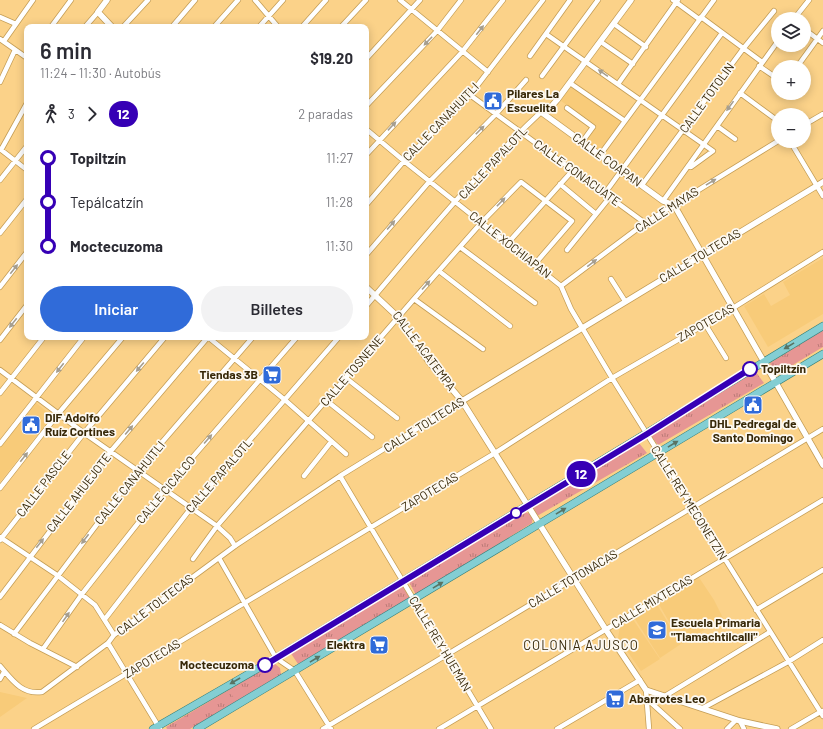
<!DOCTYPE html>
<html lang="es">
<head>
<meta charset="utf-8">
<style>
  :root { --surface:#fff; --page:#f2f2f3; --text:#2b2b33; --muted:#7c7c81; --accent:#306bd9 }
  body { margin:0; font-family:Barlow,sans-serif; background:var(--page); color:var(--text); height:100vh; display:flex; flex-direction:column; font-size:15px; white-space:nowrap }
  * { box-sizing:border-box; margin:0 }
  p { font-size:13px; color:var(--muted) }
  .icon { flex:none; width:22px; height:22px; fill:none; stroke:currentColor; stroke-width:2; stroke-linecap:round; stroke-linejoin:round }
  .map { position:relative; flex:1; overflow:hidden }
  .panel { position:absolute; left:24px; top:24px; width:345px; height:316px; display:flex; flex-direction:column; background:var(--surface); border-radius:8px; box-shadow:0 2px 10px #0003 }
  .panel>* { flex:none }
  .badge { padding:0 8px; border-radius:13px; font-size:14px; line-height:26px }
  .tools { position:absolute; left:771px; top:12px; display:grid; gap:8px }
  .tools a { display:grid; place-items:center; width:40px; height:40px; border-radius:50%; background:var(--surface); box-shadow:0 2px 10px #0003; font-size:20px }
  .map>.badge { position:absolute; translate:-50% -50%; box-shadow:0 0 0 2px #fff }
  .legs { display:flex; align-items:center; gap:6px; height:44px; padding:0 16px; font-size:13px }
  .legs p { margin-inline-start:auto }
  .overview { display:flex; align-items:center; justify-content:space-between; height:68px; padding:0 16px }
  h1 { font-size:22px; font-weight:600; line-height:30px }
  .action { display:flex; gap:8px; margin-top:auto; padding:8px 16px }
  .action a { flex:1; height:46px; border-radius:24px; background:var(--accent); color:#fff; font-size:16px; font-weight:600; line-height:46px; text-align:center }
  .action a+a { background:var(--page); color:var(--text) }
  ul { padding:0 16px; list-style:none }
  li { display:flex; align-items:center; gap:14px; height:44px; font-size:15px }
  li i { display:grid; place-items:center; width:6px; height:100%; margin:0 5px; background:currentColor }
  li i::after { content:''; width:10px; height:10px; margin:-5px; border:3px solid; border-radius:50%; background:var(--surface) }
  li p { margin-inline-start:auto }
  li:first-child i { background:linear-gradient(#0000 50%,currentColor 0) }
  li:last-child i { background:linear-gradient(currentColor 50%,#0000 0) }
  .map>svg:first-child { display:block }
</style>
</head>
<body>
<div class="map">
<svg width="823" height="729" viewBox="0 0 823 729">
  <defs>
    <pattern id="grass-tufts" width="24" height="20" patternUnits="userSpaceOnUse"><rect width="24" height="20" fill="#e69694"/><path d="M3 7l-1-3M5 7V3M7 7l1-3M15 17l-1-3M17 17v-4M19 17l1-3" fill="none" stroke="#bb7a77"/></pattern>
  </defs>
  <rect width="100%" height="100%" fill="#fbd289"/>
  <path fill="#f8cb79" d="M571,86l51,36 -22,31 -15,-11 11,-17 -35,-24z
    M823,258v56l-55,33 -24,-41 20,-12 7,12 19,-11 -7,-13z
    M35,402l17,14 -52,66v-35z
    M698,576l16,24 9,18 -41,26 -25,-43z
    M656,603l25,41 -21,14 -27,-42z
    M632,618l28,41 -19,12 -23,-33 2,-11z
    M0,692l27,6 -27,19z"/>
  <path fill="url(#grass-tufts)" d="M823,330v17l-47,28 -6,-12z
    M755,371l9,12 -106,62 -7,-9z
    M639,443l8,10 -110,63 -7,-7z
    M525,512l8,3 -1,8 -116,72 -7,-13z
    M403,585l8,14 -113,65 -8,-12z
    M274,663l6,5 1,7 -91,54h-23l-1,-2z"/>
  <path fill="#e69694" d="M242,686l4,6 -12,6 -4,-6z"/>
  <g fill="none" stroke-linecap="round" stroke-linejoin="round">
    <g stroke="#c49d55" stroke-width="6">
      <path id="minor" d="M255,0l23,27
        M400,0l88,72
        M673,0l26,19
        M0,17l16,7
        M701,17l61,45
        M794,19l15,-19
        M614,24l32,23
        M51,27l20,-27
        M85,27l13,-15
        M123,27l25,-27
        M172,27l23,-27
        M214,27l24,-27
        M259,27l24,-27
        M302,27l24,-27
        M341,27l25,-27
        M804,29l19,14
        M546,34l167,117 -22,16 -3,-1
        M0,39l27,19
        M4,41l29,-41
        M601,42l32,22
        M530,56l40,-56
        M366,59l54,-59
        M759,66l19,13
        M797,67l26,-36
        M542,76l56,-76
        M0,82l15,-32
        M570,83l55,38
        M618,84l60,-84
        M740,93l38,28
        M470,95l175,128
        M366,106l71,-75 24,-31
        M567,108l26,19 -11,15
        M804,125l19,-11
        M717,126l18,13
        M366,129l38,32 157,125 10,23 41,69 211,338
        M790,141l33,55
        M0,149l27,21
        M1,150l26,-47
        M366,155l96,-103 41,-52
        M600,155l114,-155
        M0,180l27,-34
        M560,184l36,30
        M642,185l101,-136 31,-38
        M605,193l117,-160
        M663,201l115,-160
        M366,205l38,-44 66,-66 73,-95
        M0,233l27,-34
        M508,243l65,-73
        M460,247l75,56
        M567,250l43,-53
        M366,255l63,-73 67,-68 30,-34
        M439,271l71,55
        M611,279l14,22
        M561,286l84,-63 133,-82
        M0,287l27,-35
        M414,299l69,50
        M366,306c56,-66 112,-135 175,-194
        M705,324l21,34
        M208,337l77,63 61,54
        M0,340l27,-35
        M0,370l84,63 133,93 13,12 5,8
        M346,378l51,40
        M0,393l44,-56
        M327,401l45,36
        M0,444l84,-107
        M304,476l27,-34
        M340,476l151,253
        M0,488l58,-74 65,-77
        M0,537l57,38 38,30 19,30
        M0,540l84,-107 81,-96
        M219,558l57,100 19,13 36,58
        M193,559l24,-33 197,-227 67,-76 40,-41 51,39 -38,44
        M0,597l111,-146 97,-114
        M756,610l67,-40
        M105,619l86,-111 148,-171
        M0,625l30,18 47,24
        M14,634l124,-164 115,-133
        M108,643l52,86
        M43,649l39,-55 83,-105 132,-152
        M0,666c12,14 22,29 42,26l66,-49 6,-8 121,-89 105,-70 122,-75
        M0,679l4,-7
        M646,690l3,39
        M665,696l105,-64
        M648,700l32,29
        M703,708l85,-46 35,-22
        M740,721l4,8
        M34,729l461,-276 117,-75 121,-70 90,-56
        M323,729l500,-300
        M439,729l384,-229
        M557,729l83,-49
        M727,729l9,-9
        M791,729l31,-18"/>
    </g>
    <g stroke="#c49d55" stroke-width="7">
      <path id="tertiary" d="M107,0l-9,12 14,15
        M541,112l122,89 11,4 149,260
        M541,112l9,-4 7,-8 74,-100
        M366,287l32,30 31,45 33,39 144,229 40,60 94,31 37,8
        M462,401l361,-219"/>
    </g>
    <g stroke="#337e78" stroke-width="8">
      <path id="primary" d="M153,729l123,-71 547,-332
        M197,729l626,-375"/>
    </g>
    <use href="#minor" stroke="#fff" stroke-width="4.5"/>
    <use href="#tertiary" stroke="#fff" stroke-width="5.5"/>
    <use href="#primary" stroke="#83ced3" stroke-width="7"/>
  </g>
  <defs><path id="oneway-solid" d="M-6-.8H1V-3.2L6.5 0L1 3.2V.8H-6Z"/></defs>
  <g fill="#a59e90">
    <use href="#oneway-solid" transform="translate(480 30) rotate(-52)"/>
    <use href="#oneway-solid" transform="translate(428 41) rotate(134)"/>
    <use href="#oneway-solid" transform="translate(603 73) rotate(-145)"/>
    <use href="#oneway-solid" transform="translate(730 106) rotate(126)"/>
    <use href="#oneway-solid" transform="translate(392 126) rotate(-47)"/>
    <use href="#oneway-solid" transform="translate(480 130) rotate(-45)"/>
    <use href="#oneway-solid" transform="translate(711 182) rotate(-31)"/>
    <use href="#oneway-solid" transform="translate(501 202) rotate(-46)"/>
    <use href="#oneway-solid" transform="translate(391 225) rotate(-49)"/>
    <use href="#oneway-solid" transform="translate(592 263) rotate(-37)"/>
    <use href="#oneway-solid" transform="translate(14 269) rotate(-52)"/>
    <use href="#oneway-solid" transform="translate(426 285) rotate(-48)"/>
    <use href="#oneway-solid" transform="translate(13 323) rotate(128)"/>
    <use href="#oneway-solid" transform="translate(140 367) rotate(130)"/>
    <use href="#oneway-solid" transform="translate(60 368) rotate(128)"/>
    <use href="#oneway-solid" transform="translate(129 430) rotate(-50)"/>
    <use href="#oneway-solid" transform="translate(208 439) rotate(-49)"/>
    <use href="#oneway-solid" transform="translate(24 457) rotate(-52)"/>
    <use href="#oneway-solid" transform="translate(85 539) rotate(127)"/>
    <use href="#oneway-solid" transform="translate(40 543) rotate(-52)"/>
    <use href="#oneway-solid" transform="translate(66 617) rotate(-55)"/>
  </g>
  <g fill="#597363">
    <use href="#oneway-solid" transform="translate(789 346) rotate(149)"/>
    <use href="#oneway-solid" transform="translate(673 444) rotate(-31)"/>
    <use href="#oneway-solid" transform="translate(561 511) rotate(-31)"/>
    <use href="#oneway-solid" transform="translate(438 585) rotate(-31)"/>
    <use href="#oneway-solid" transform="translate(315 659) rotate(-31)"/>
    <use href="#oneway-solid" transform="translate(235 681) rotate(150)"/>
  </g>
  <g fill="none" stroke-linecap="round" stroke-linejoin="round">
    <g stroke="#fff" stroke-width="9">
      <path id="line-1" d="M265,665l382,-231 103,-65"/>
    </g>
    <use href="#line-1" stroke="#3600b5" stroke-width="6"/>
  </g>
  <defs>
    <g id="civic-square" transform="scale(1)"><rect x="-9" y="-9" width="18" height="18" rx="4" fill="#306bd9" stroke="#fdf9f2"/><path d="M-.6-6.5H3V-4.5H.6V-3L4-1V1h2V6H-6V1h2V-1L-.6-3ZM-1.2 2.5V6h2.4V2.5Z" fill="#fff"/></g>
    <g id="supermarket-square" transform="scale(1)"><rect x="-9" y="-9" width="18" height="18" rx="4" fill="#306bd9" stroke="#fdf9f2"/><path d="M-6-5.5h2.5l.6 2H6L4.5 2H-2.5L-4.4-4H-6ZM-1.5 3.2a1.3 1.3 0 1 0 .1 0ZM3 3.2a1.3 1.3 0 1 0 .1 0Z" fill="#fff"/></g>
    <g id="school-square" transform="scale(1)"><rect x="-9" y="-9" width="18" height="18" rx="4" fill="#306bd9" stroke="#fdf9f2"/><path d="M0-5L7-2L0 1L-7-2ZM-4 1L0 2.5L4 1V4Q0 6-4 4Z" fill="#fff"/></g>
  </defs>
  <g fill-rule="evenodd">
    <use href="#civic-square" x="493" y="101"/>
    <use href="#supermarket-square" x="272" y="375"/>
    <use href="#civic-square" x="753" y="405"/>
    <use href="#civic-square" x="31" y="425"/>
    <use href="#school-square" x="657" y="630"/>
    <use href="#supermarket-square" x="379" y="645"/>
    <use href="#supermarket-square" x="615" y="699"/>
  </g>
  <g fill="#fff" stroke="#3600b5" stroke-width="2">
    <circle cx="750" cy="369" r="7"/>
    <circle cx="516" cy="513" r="5"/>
    <circle cx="265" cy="665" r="7"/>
  </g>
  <g text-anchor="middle" stroke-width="3.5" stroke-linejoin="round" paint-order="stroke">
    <g font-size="12" font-weight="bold" fill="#372808" stroke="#fdf9f2" text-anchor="start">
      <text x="507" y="98">Pilares La<tspan x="507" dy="14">Escuelita</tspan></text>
      <text x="258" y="379" text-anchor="end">Tiendas 3B</text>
      <text x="45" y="422">DIF Adolfo<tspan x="45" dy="14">Ruíz Cortines</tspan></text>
      <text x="753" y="428" text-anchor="middle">DHL Pedregal de<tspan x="753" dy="14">Santo Domingo</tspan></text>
      <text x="671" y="627">Escuela Primaria<tspan x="671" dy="14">"Tlamachtilcalli"</tspan></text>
      <text x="365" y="649" text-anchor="end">Elektra</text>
      <text x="629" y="703">Abarrotes Leo</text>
    </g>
    <g font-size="12" fill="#372808" stroke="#fdf9f2">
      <text transform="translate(707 98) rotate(-54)" y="4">CALLE TOTOLIN</text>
      <text transform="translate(441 122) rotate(-46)" y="4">CALLE CANAHUITLI</text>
      <text transform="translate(607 160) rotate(36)" y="4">CALLE COAPAN</text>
      <text transform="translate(493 163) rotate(-47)" y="4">CALLE PAPALOTL</text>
      <text transform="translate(577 173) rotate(36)" y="4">CALLE CONACUATE</text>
      <text transform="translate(667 210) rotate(-33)" y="4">CALLE MAYAS</text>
      <text transform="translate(510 245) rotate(38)" y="4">CALLE XOCHIAPAN</text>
      <text transform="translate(700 256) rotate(-31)" y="4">CALLE TOLTECAS</text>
      <text transform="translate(706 323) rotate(-30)" y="4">ZAPOTECAS</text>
      <text transform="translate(424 351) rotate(53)" y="4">CALLE ACATEMPA</text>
      <text transform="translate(352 371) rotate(-49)" y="4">CALLE TOSNENE</text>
      <text transform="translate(424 425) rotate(-32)" y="4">CALLE TOLTECAS</text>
      <text transform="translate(219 476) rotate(-49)" y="4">CALLE PAPALOTL</text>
      <text transform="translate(130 483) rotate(-51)" y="4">CALLE CANAHUITLI</text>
      <text transform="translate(44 484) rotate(-52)" y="4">CALLE PASCLE</text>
      <text transform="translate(166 490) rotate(-50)" y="4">CALLE CICALCO</text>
      <text transform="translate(430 492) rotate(-31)" y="4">ZAPOTECAS</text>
      <text transform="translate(79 493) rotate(-52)" y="4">CALLE AHUEJOTE</text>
      <text transform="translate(689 503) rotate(58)" y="4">CALLE REY MECONETZIN</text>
      <text transform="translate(573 579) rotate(-31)" y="4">CALLE TOTONACAS</text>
      <text transform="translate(652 602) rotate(-31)" y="4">CALLE MIXTECAS</text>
      <text transform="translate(155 605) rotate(-37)" y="4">CALLE TOLTECAS</text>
      <text transform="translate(440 644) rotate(59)" y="4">CALLE REY HUEMAN</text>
      <text transform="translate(152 659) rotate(-31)" y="4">ZAPOTECAS</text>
    </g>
    <g font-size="12" font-weight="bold" fill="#372808" stroke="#fdf9f2" text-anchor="start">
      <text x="761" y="373">Topiltzín</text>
      <text x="254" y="669" text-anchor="end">Moctecuzoma</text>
    </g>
    <g font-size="13" letter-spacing="1" fill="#372808" stroke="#fdf9f2">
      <text x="581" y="650">COLONIA AJUSCO</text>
    </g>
  </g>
</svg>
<div class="tools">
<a><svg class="icon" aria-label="layers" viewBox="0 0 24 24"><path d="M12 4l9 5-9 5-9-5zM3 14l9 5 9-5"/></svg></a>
<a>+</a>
<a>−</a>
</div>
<b class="badge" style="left:581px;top:474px;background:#3600b5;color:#fff">12</b>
<section class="panel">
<div class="overview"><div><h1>6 min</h1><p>11:24 – 11:30 · Autobús</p></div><b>$19.20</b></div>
<div class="legs"><svg class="icon" aria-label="walk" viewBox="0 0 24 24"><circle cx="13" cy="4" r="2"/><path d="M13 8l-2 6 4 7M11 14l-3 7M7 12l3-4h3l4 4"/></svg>3<svg class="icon" aria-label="forward" viewBox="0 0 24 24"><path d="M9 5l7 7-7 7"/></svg><b class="badge" style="background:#3600b5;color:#fff">12</b><p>2 paradas</p></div>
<ul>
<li><i style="color:#3600b5"></i><b>Topiltzín</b><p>11:27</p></li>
<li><i style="color:#3600b5"></i><span>Tepálcatzín</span><p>11:28</p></li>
<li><i style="color:#3600b5"></i><b>Moctecuzoma</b><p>11:30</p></li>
</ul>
<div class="action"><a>Iniciar</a><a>Billetes</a></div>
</section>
</div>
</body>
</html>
